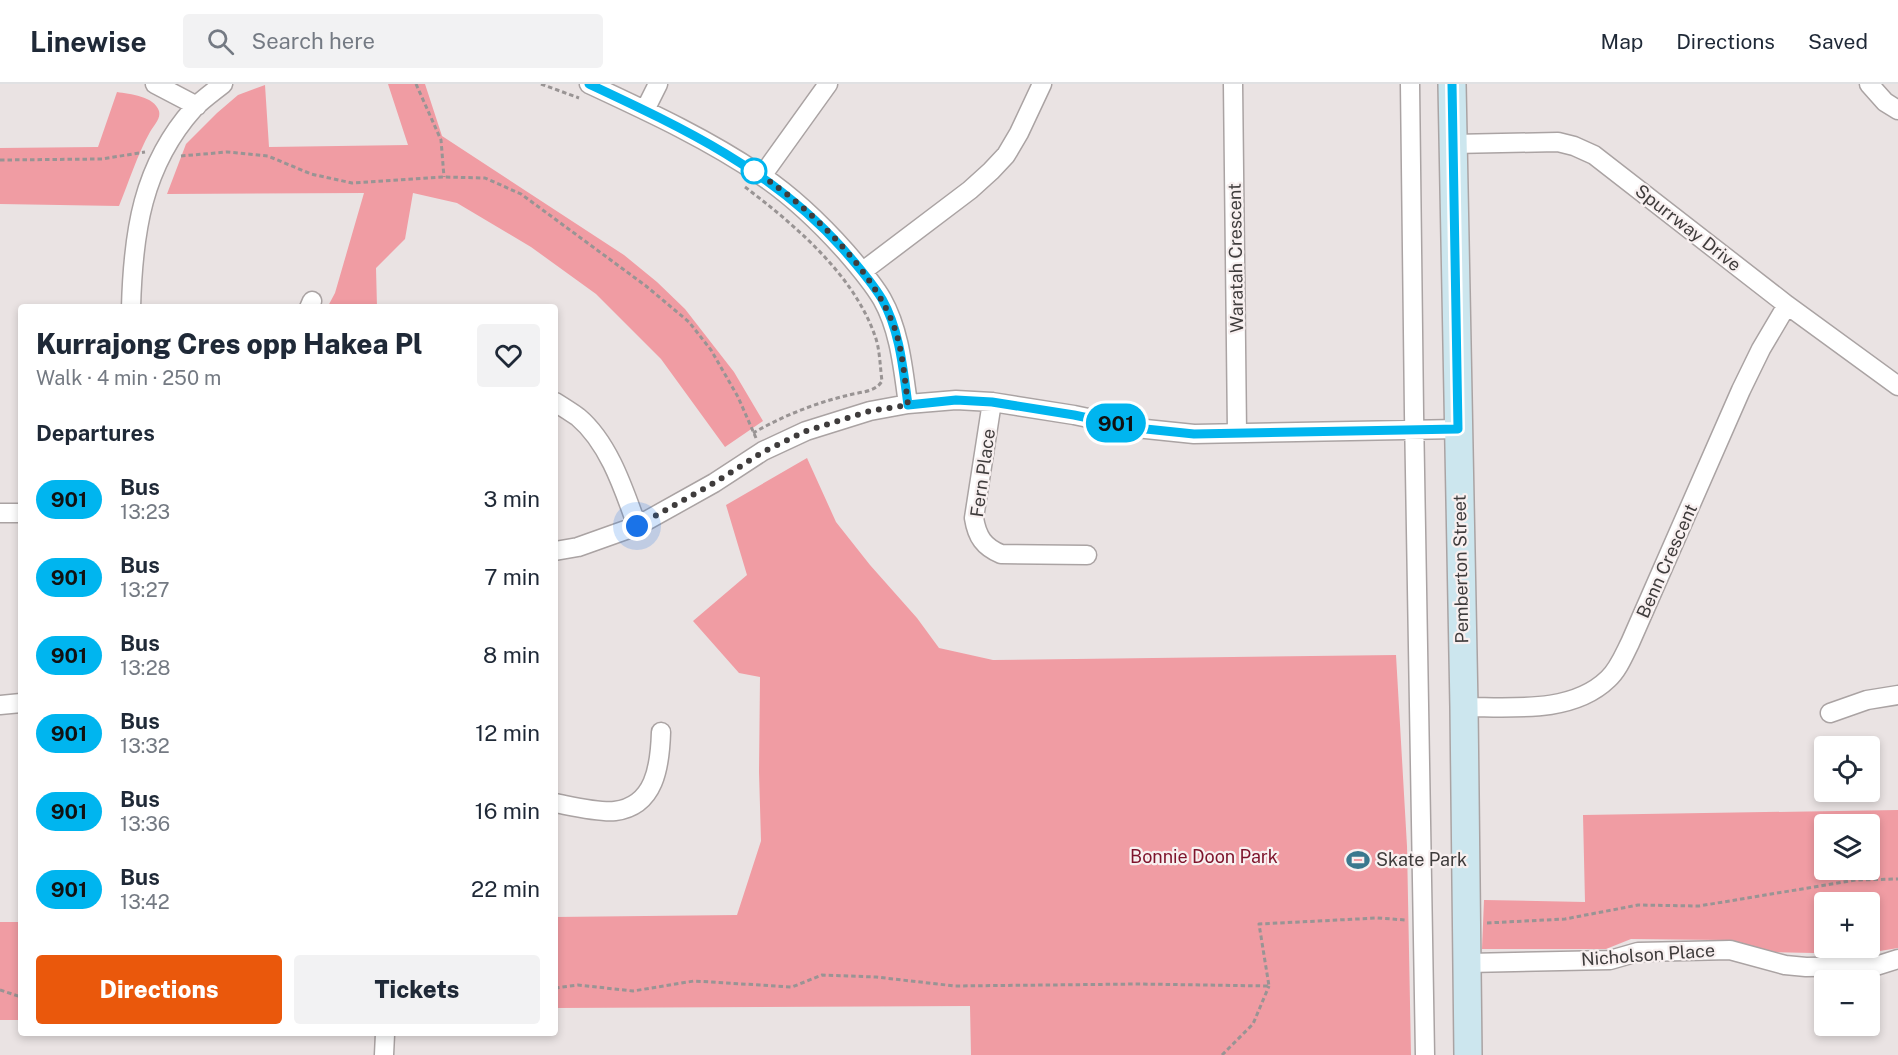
<!DOCTYPE html>
<html lang="en">
<head>
<meta charset="utf-8">
<style>
  :root { --surface:#fff; --page:#f2f2f3; --text:#1f2937; --muted:#747a83; --line:#e0e1e3; --accent:#ea580c }
  body { margin:0; font-family:"Public Sans",sans-serif; background:var(--page); color:var(--text); height:100vh; display:flex; flex-direction:column; font-size:22px; white-space:nowrap }
  * { box-sizing:border-box; margin:0 }
  p { font-size:20px; color:var(--muted) }
  .icon { flex:none; width:33px; height:33px; fill:none; stroke:currentColor; stroke-width:2; stroke-linecap:round; stroke-linejoin:round }
  .map { position:relative; flex:1; overflow:hidden }
  .details { position:absolute; left:18px; top:220px; width:540px; height:732px; display:flex; flex-direction:column; background:var(--surface); border-radius:6px; box-shadow:0 3px 9px #0003 }
  .details>* { flex:none }
  .badge { padding:0 12px; border-radius:20px; font-size:21px; line-height:39px }
  .fabs { position:absolute; left:1814px; top:652px; display:grid; gap:12px }
  .fabs a { display:grid; place-items:center; width:66px; height:66px; border-radius:6px; background:var(--surface); box-shadow:0 3px 9px #0003; font-size:30px }
  .you { position:absolute; width:30px; height:30px; margin:-15px; border:4px solid #fff; border-radius:50%; background:#1a73e8; box-shadow:0 0 0 9px #1a73e833 }
  .map>.badge { position:absolute; translate:-50% -50%; box-shadow:0 0 0 3px #fff }
  h2 { padding:0 18px; font-size:22px; line-height:54px }
  .round { display:grid; place-items:center; flex:none; width:63px; height:63px; border-radius:6px; background:var(--page) }
  .headline { display:flex; align-items:center; justify-content:space-between; height:102px; padding:0 18px }
  h1 { font-size:28px; font-weight:800; line-height:45px }
  .primary-button { display:flex; gap:12px; margin-top:auto; padding:12px 18px }
  .primary-button a { flex:1; height:69px; border-radius:6px; background:var(--accent); color:#fff; font-size:24px; font-weight:800; line-height:69px; text-align:center }
  .primary-button a+a { background:var(--page); color:var(--text) }
  ul { padding:0; list-style:none }
  li { display:flex; align-items:center; gap:18px; height:78px; padding:0 18px }
  li div { flex:1 }
  li b { display:block; font-size:22px }
  li em { font-style:normal }
  li .badge { min-width:66px; font-weight:700; text-align:center }
  header { display:flex; align-items:center; gap:36px; box-sizing:border-box; height:84px; padding:0 30px; background:var(--surface); border-bottom:2px solid var(--line) }
  header strong { font-size:28px }
  nav { display:flex; gap:33px; margin-inline-start:auto; font-size:21px }
  .search { width:420px; height:54px; background:var(--page); display:flex; align-items:center; gap:15px; box-sizing:border-box; padding:0 21px; border-radius:6px; color:var(--muted); font-size:22px }
  .map>svg:first-child { display:block }
</style>
</head>
<body>
<header>
<strong>Linewise</strong>
<div class="search"><svg class="icon" aria-label="search" viewBox="0 0 24 24"><circle cx="10" cy="10" r="6"/><path d="M15 15l6 6"/></svg>Search here</div>
<nav><a>Map</a><a>Directions</a><a>Saved</a></nav>
</header>
<div class="map">
<svg width="1898" height="971" viewBox="0 0 1898 971">
  <rect width="100%" height="100%" fill="#eae3e3"/>
  <path fill="#f09ca3" fill-rule="evenodd" d="M388,0h37l17,52 182,119 33,27 28,27 49,63 29,49 -38,26 -64,-88 -65,-65 -65,-47 -74,-44 -44,-10 -8,46 -29,29 1,39 -50,1 8,-15 29,-100 -197,1 19,-50 31,-31 21,-18 27,-10 4,62 139,-2z
    M117,8c13,2 37,4 42,19 2,8 -5,14 -9,21 -13,23 -21,50 -31,74l-119,-2v-56l98,-1z
    M807,374l29,64 34,43 47,53 22,30 54,12 403,-5 11,191 4,209h-440l-1,-49 -415,2v-91l182,-2 24,-74 -2,-69 1,-95 -21,-4 -46,-52 54,-46 -21,-70z
    M1898,726v138l-36,6 -96,-2 -43,-12 -92,-1 -25,10h-124l2,-49 101,2 -2,-87zM1824,741h45v45h-45zM1824,819h45v45h-45z
    M0,838h21v98h-21z"/>
  <g fill="none" stroke-linecap="round" stroke-linejoin="round">
    <g stroke="#aaa3a3" stroke-width="21">
      <path id="street" d="M155,0l42,22
        M589,0c58,27 119,55 173,92 31,21 59,48 84,76 13,15 26,30 36,47 18,32 21,70 26,105
        M1233,0l4,348
        M1410,0l4,329 11,642
        M1869,0l16,18 13,8
        M645,26l13,-26
        M1453,60l105,-2 16,4 20,9 193,150 111,81
        M762,92l66,-92
        M863,187l107,-81 21,-19 15,-16 13,-22 23,-49
        M131,224c2,-75 11,-142 63,-200 9,-9 19,-16 29,-24
        M309,224l3,-7
        M555,318c8,5 16,10 23,15 31,26 46,73 59,109
        M992,318l-18,116c3,19 10,29 27,36l86,1
        M0,429h21
        M555,467l23,-4 59,-21 77,-43 49,-32 43,-20 64,-20 38,-7 48,-4 36,2 82,13 62,13 58,6 264,-5
        M0,621l21,-2
        M1464,623c47,0 108,7 144,-28 10,-9 16,-24 22,-36l111,-253 20,-41 26,-44
        M1830,629l37,-13 31,-5
        M555,719c16,3 45,10 60,8 40,-5 45,-45 46,-79
        M1468,879l142,-3 28,-8 48,-1 44,-1 55,15 21,2 70,-1 22,-7
        M384,971l1,-21"/>
    </g>
    <g stroke="#aaa3a3" stroke-width="30">
      <path id="secondary" d="M1452,0l12,623 4,348"/>
    </g>
    <path stroke="#999494" stroke-width="3" stroke-dasharray="4.5 3" stroke-linecap="butt" d="M416,0l25,56 3,37
      M541,0l38,14
      M181,72l46,-4 41,4 43,18 41,9 92,-6 41,1 36,16 125,92 43,36 22,28 27,47 18,41
      M0,76l102,-1 43,-7
      M745,103c50,38 109,88 130,149 5,13 5,31 7,45 -6,11 -22,11 -33,14 -34,8 -66,21 -96,38
      M1487,839l78,-4 73,-14 61,1 157,-26 42,-1
      M555,904l23,-3 55,6 61,-10 98,6 30,-12 54,2 79,9 184,-2 130,2 -10,-62 118,-6 29,2
      M0,906l21,7
      M1222,971l31,-31 16,-38"/>
    <use href="#street" stroke="#fff" stroke-width="18"/>
    <use href="#secondary" stroke="#cce6ee" stroke-width="27"/>
  </g>
  <g fill="none" stroke-linecap="round" stroke-linejoin="round">
    <g stroke="#fff" stroke-width="14">
      <path id="line" d="M589,0c94,44 184,86 254,165 14,16 28,32 39,50 18,32 21,70 26,106l48,-5 36,2 82,13 62,13 58,6 264,-5 -6,-345"/>
    </g>
    <use href="#line" stroke="#00b5ef" stroke-width="9"/>
    <path stroke="#3f3c3c" stroke-width="6" stroke-dasharray="0 10.8" d="M637,442l77,-43 49,-31 43,-21 64,-20 38,-6c-3,-24 -5,-50 -12,-73 -21,-63 -92,-131 -148,-165l6,4"/>
  </g>
  <defs>
    <g id="stadium-bare" transform="scale(1.8)"><path d="M0-5a6.5 5 0 1 0 0 10a6.5 5 0 1 0 0-10ZM-3.5-1.8h7v3.6h-7Z" fill="#3a788e" stroke="#f8f0f0" stroke-width="2.5" paint-order="stroke"/></g>
  </defs>
  <g fill-rule="evenodd">
    <use href="#stadium-bare" x="1358" y="776"/>
  </g>
  <circle fill="#fff" stroke="#00b5ef" stroke-width="3" cx="754" cy="87" r="12"/>
  <g text-anchor="middle" stroke-width="4.5" stroke-linejoin="round" paint-order="stroke">
    <g font-size="18" fill="#3f3c3c" stroke="#f8f0f0">
      <text transform="translate(1688 144) rotate(38)" y="6">Spurrway Drive</text>
      <text transform="translate(1236 174) rotate(-91)" y="6">Waratah Crescent</text>
      <text transform="translate(983 389) rotate(-82)" y="6">Fern Place</text>
      <text transform="translate(1667 477) rotate(-66)" y="6">Benn Crescent</text>
      <text transform="translate(1461 485) rotate(-91)" y="6">Pemberton Street</text>
      <text transform="translate(1648 871) rotate(-4)" y="6">Nicholson Place</text>
    </g>
    <g font-size="18" fill="#7e142c" stroke="#f8f0f0">
      <text x="1204" y="779">Bonnie Doon Park</text>
    </g>
    <g font-size="18" fill="#3f3c3c" stroke="#f8f0f0" text-anchor="start">
      <text x="1376" y="782">Skate Park</text>
    </g>
  </g>
</svg>
<div class="fabs">
<a><svg class="icon" aria-label="locate" viewBox="0 0 24 24"><circle cx="12" cy="12" r="6"/><path d="M12 2v4M12 18v4M2 12h4M18 12h4"/></svg></a>
<a><svg class="icon" aria-label="layers" viewBox="0 0 24 24"><path d="M12 4l9 5-9 5-9-5zM3 14l9 5 9-5"/></svg></a>
<a>+</a>
<a>−</a>
</div>
<div class="you" style="left:637px;top:442px"></div>
<b class="badge" style="left:1116px;top:339px;background:#00b5ef;color:#111">901</b>
<section class="details">
<div class="headline"><div><h1>Kurrajong Cres opp Hakea Pl</h1><p>Walk · 4 min · 250 m</p></div><a class="round"><svg class="icon" aria-label="heart" viewBox="0 0 24 24"><path d="M12 20l-8-8c-3-5 5-10 8-4 3-6 11-1 8 4z"/></svg></a></div>
<h2>Departures</h2>
<ul>
<li><span class="badge" style="background:#00b5ef;color:#111">901</span><div><b>Bus</b><p>13:23</p></div><em>3 min</em></li>
<li><span class="badge" style="background:#00b5ef;color:#111">901</span><div><b>Bus</b><p>13:27</p></div><em>7 min</em></li>
<li><span class="badge" style="background:#00b5ef;color:#111">901</span><div><b>Bus</b><p>13:28</p></div><em>8 min</em></li>
<li><span class="badge" style="background:#00b5ef;color:#111">901</span><div><b>Bus</b><p>13:32</p></div><em>12 min</em></li>
<li><span class="badge" style="background:#00b5ef;color:#111">901</span><div><b>Bus</b><p>13:36</p></div><em>16 min</em></li>
<li><span class="badge" style="background:#00b5ef;color:#111">901</span><div><b>Bus</b><p>13:42</p></div><em>22 min</em></li>
</ul>
<div class="primary-button"><a>Directions</a><a>Tickets</a></div>
</section>
</div>
</body>
</html>
